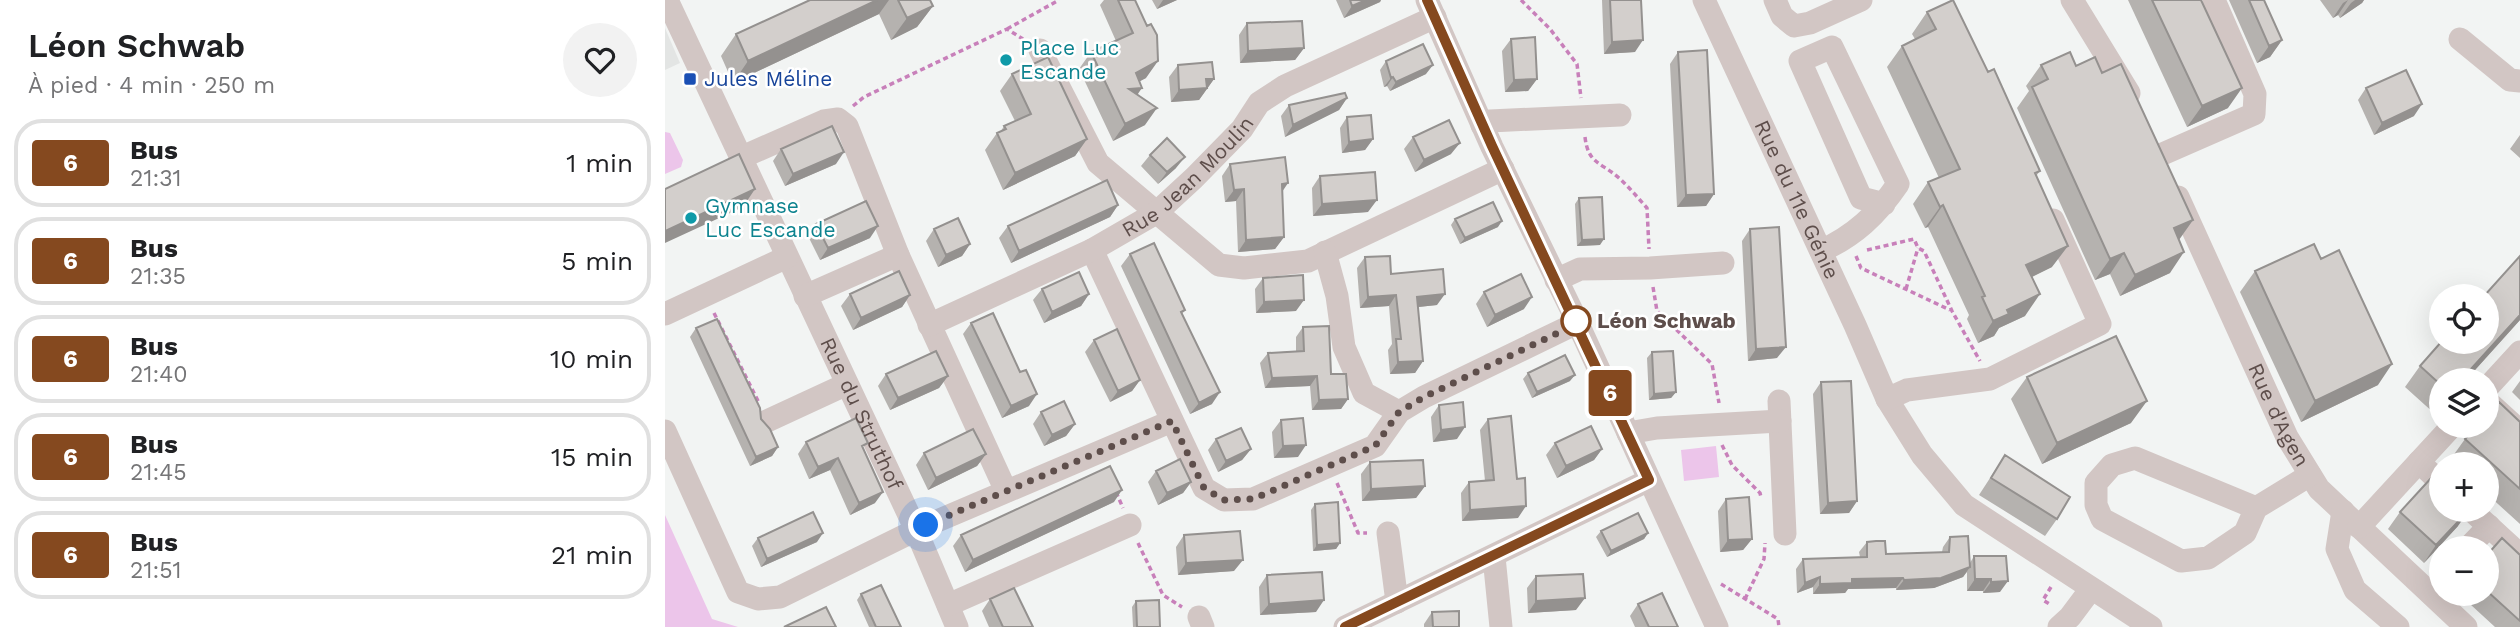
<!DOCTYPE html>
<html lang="fr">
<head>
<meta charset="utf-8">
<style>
  :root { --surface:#fff; --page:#f2f2f2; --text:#202124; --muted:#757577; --line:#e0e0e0 }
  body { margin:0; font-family:"Work Sans",sans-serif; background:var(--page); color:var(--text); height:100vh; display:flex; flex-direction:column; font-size:26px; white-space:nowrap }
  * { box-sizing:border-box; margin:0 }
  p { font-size:23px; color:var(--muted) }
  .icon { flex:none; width:38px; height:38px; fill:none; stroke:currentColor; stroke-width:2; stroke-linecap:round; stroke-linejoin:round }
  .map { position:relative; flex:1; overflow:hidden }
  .details { display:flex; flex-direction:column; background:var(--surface); width:665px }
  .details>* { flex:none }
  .badge { padding:0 14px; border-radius:5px; font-size:24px; line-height:46px }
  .controls { position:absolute; left:1764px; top:284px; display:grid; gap:14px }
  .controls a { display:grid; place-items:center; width:70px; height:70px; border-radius:50%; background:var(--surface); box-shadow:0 7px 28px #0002; font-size:35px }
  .you { position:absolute; width:35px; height:35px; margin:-18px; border:5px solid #fff; border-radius:50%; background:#1a73e8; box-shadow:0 0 0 10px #1a73e833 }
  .map>.badge { position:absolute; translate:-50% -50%; box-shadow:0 0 0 4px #fff }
  .round { display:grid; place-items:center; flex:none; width:74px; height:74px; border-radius:37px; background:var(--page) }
  .headline { display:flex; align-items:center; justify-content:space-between; height:119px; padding:0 28px }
  h1 { font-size:33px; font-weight:600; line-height:52px }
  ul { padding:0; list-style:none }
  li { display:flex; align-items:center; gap:21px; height:88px; margin:0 14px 10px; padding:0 14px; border:4px solid var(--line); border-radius:28px }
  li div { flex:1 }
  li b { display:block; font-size:26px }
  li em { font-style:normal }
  li .badge { min-width:77px; font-weight:700; text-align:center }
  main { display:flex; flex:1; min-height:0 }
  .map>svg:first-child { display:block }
</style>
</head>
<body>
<main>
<section class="details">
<div class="headline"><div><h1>Léon Schwab</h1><p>À pied · 4 min · 250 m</p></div><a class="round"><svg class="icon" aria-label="heart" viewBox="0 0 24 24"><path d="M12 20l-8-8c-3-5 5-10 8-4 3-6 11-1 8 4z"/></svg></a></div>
<ul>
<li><span class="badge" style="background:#85491f;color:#fff">6</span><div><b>Bus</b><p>21:31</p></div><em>1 min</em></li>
<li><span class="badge" style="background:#85491f;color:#fff">6</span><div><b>Bus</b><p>21:35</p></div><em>5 min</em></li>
<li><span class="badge" style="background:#85491f;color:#fff">6</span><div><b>Bus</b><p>21:40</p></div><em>10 min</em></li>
<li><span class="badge" style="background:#85491f;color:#fff">6</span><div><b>Bus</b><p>21:45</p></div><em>15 min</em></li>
<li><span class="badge" style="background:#85491f;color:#fff">6</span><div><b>Bus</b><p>21:51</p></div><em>21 min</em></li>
</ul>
</section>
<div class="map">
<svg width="1855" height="627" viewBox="0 0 1855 627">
  <rect width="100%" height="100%" fill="#f2f4f3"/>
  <path fill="#e3e5e4" d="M0,28l15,35 -15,7z"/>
  <path fill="#ecc5ea" d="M0,132l5,1 13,27 -2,7 -16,7z
    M1051,446l3,31 -35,4 -3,-31z
    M0,515l47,104 26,8h-73z"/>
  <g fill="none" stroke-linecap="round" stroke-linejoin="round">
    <path stroke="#c880ba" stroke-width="3.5" stroke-dasharray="5 3.5" stroke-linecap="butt" d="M856,0l29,29 27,35 4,34
      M342,29l52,-29
      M188,106l11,-9 143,-68 16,10
      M920,137c3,27 16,25 34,41 10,9 19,20 28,30l2,41
      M1202,250l47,-11 4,9 6,3 28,60 28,50
      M1191,256l5,12 89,42
      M988,287l4,24 55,53 7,39
      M1241,289l12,-41
      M49,313l45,90
      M1057,445l10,20 28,28 1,4
      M672,483l21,50h9
      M451,492l7,16
      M473,543l25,52 19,12
      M1056,584l57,35 1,8
      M1386,587l-8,13 8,5
      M1080,599l19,-40 1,-16"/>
    <g stroke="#d2c6c4" stroke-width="23">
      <path id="s1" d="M2,0l249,530 41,97"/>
      <path d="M762,0l65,147 81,166 144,314"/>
      <path id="s2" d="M1039,0l151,325 32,74 35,56 42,50 187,122"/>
      <path d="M1110,0l7,16 12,10 16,-3 51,-23"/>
      <path d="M1407,0l57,93"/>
      <path d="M1795,39l50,41 10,1"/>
      <path d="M375,50l58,113 121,102 25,3 64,-7 195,-92"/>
      <path d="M817,125l8,-4 130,-6"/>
      <path d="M1493,156l96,-42 1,-20 -41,-94"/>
      <path d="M75,158l84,-37 14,-2 9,7 51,129 108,236"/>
      <path id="s3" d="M1513,197l109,240 32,52 147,138"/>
      <path d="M427,250l112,238 20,12 29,-1 122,-53 24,-34 25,-15 153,-74"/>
      <path d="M1156,251c33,-15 56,-36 77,-67l-66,-137 -32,14 61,137 23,6"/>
      <path d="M660,252l12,44 7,51 20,46 35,19"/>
      <path d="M891,280l24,-11 70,-1 73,-5"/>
      <path d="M140,296l93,-41"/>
      <path d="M0,314l122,-57"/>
      <path id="s4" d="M264,325l163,-75 64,-37 38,-35 48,-49 17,-26 26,-17 150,-69"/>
      <path d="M1822,388l33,-36"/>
      <path d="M1222,399l20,-9 83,-11 110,-55 -47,-104"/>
      <path d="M1114,401l6,133"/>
      <path d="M1822,401l33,30"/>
      <path d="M102,421l80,-37"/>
      <path d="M0,431l73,161 20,7 22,-2 136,-67 256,-109"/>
      <path d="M963,433l29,-5 123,-7"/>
      <path d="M1754,462l22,21"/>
      <path d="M1591,508l-11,25 -37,25 -27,3 -79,-42 -6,-14v-22l16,-18 23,-7 121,50 54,-33"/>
      <path d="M1805,509l50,46"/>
      <path d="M1678,511l-6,38 18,41 43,37"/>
      <path d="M1694,527l94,-102"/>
      <path d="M723,533l9,69"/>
      <path d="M1803,548l21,-22"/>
      <path d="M829,557l7,70"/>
      <path d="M283,605l182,-80"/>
      <path d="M534,617l4,10"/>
      <path d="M680,627l304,-147"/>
      <path d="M1394,627l11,-10 21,-28"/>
    </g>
  </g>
  <path fill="#b5b2af" d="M145,0h120l3,6 -16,21 -26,13 -12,-26 -146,69 -12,-27 15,-22z
    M439,0h31l11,78 -7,3 -1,14 7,30 -32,16 -34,-72 12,-17 25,-11 -16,-36z
    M487,0h25l-20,9z
    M671,0h45l-1,2 -36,16z
    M937,0h39l-6,52 -31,2z
    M1463,0h73l27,108 -41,19z
    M1564,0h35l18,40 -12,17 -13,6z
    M1655,0h44l-2,3 -22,15 -2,-3 -5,3z
    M1262,12l61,60 52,99 -4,5 16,91 -20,10 -7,39 -26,12 -5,8 -16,7 -11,-24 2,-4 -41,-88 -3,1 -12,-24 15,-22 11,-4 -52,-111 15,-21 13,-7 -3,-5z
    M582,23l57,25 -9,12 -55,3 -1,-28z
    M846,39l26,40 -9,12 -23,1 -3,-41z
    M1013,52l36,142 -8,12 -29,1 -7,-143z
    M721,61l40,13 -36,17 -3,-5 -3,1 -4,-17z
    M513,65l36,14 -15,21 -28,2 -2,-25z
    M1376,65l35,1 26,7 91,147 -14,20 -9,33 -50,23 -10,-22 -15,6 -78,-172 12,-17 -3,-5z
    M347,74l75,65 -12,17 -72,34 -18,-40 12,-17 4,-2 3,-5 11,-5 -15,-30z
    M1701,88l48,28 -40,19 -16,-35z
    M682,98l-8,12 -54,27 -4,-21 8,-11z
    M682,117l26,22 -8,11 -23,3 -2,-25z
    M1855,135v23l-10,-9z
    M748,137l38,17 -36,18 -11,-23z
    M116,149l55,15 -51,22 -12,-25z
    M485,155l26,13 -18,16 -17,-18z
    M565,164l52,28 2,45 -9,12 -37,3 -2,-51 -11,1 -3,-26z
    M655,176l48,36 -55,4 -1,-28z
    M914,198l21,47 -23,1 -2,-42z
    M453,205l-8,12 -99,46 -12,-25 9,-12z
    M790,219l43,8 -38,17 -9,-19z
    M151,224l54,14 -50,22 -12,-24z
    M269,229l36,15 -8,12 -24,11 -12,-26z
    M1085,229l27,129 -29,3 -6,-120z
    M465,254l55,56 -3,4 30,90 -22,10 -69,-148z
    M1855,256v64l-54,60h-25v27l-6,7 -30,-27 15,-21z
    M700,257l72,48 -19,2 5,54 -8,12 -25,1 -2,-24 4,-6 -3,-38 -29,2 -3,-40z
    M1590,271l123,114 -77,37 -61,-130z
    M598,278l33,33 -40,2 -1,-24z
    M377,289l47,5 -8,12 -37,17 -11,-23z
    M819,292l40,17 -37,18 -11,-23z
    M185,294l60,1 -8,12 -49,23 -12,-24z
    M306,323l58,83 -27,12 -39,-84z
    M638,327l28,47 17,25 -7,10 -29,1 -2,-24 -45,2 -5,-25 8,-10 28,-2v-14z
    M31,328l82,119 -6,9 -22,10 -60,-129z
    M429,340l46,40 -8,11 -22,11 -25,-50z
    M987,352l24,40 -5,6 -22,2 -2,-42z
    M863,373l42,8 -38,17 -9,-19z
    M221,374l62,2 -9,12 -49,22 -12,-24z
    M1362,377l104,46 -89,41 -31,-65z
    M1855,381v19l-8,-8z
    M1156,382l36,119 -8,12 -29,1 -7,-120z
    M774,405l18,34 -24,3 -2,-25z
    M376,412l34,12 -9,12 -22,10 -11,-22z
    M823,419l30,99 -56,3 -1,-28 8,-11 16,-1 -5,-51z
    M616,420l17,37 -24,1 -2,-26z
    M1855,422v102l-33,-30v-30h-33l-4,-4 15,-21z
    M551,439l35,10 -9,11 -24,12 -10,-22z
    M141,442l58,8 11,53 -25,12 -20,-45 -21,9 -11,-25z
    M890,443l47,6 -8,11 -37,18 -11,-23z
    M259,453l62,1 -9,12 -49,24 -12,-25z
    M1340,455l52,64 -12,17 -66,-41z
    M705,462l55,24 -9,12 -54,3 -1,-27z
    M491,471l35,11 -8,11 -25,12 -10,-23z
    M1061,499l26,40 -9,11 -23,2 -2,-41z
    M449,502l-149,70 -12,-26 8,-11z
    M650,504l25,39 -4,6 -23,2 -2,-41z
    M1735,512l58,14 -34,37 -36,-34z
    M936,531l47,2 -4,6 -37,18 -11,-20z
    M519,535l50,36 -56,4 -2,-28z
    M1285,537l20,26 4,-7 26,36 -17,1v-2h-16v-19l-4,5 -29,11 -38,2v-2l-48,1 -3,4 -32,1v-7l-16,6 -1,-24 7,-10 57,-2 -1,-5 8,-10 19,12 56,-2 1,-5z
    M93,538l59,4 -56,25 -9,-21z
    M1822,555h33v72h-25l-37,-34h29z
    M602,575l49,37 -56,3 -1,-28z
    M871,576l40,34 -48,3 -1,-25z
    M196,594l40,33h-32l-12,-27z
    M325,599l43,28h-44l-7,-16z
    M471,601l24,26h-27l-1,-20z
    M973,604l40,23h-43l-5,-11z
    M767,612l27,15h-35v-3z"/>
  <path fill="#94918f" d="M212,0h12l-10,14 -146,69 15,-22z
    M498,0h14l-20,9z
    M701,0h15l-1,2 -36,16 8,-12z
    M1683,0l-10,15 -5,3 10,-15z
    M1690,0h9l-2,3 -22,15 11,-15z
    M268,6l-16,21 -26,13 16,-22z
    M978,40l-8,12 -31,2 8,-12z
    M1617,40l-12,17 -13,6 12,-17z
    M639,48l-9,12 -55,3 8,-12z
    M493,61l-12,17 -22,12 12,-17z
    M768,65l-7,9 -36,17 6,-9z
    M728,77l-6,9 -3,1 7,-9z
    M541,79h8l-15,21 -28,2 8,-12z
    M872,79l-9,12 -23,1 9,-12z
    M477,88l-12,17 -1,-16z
    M1577,88l-14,20 -41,19 15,-21z
    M682,98l-8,12 -54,27 8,-12z
    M1757,104l-8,12 -40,19 8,-12z
    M492,108l-12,17 -32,16 12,-17z
    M422,139l-12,17 -72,34 12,-17z
    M708,139l-8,11 -23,3 7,-11z
    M795,143l-9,11 -36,18 9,-12z
    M179,152l-8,12 -51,22 8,-12z
    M520,157l-9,11 -18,16 9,-12z
    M623,183l-8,12 2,-11z
    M90,189l-12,18 -78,36v-12z
    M579,189l-8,12 -11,1 9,-12z
    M1049,194l-8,12 -29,1 9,-12z
    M712,200l-9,12 -55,4 9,-12z
    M453,205l-8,12 -99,46 8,-12z
    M1278,205l-15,22 -3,1 15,-21z
    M1528,220l-15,21 -4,-13z
    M837,221l-4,6 -38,17 5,-6z
    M213,226l-8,12 -50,22 8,-12z
    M619,237l-9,12 -37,3 8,-12z
    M939,239l-4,6 -23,1 5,-6z
    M305,244l-8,12 -24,11 8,-12z
    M1403,246l-16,21 -41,20 15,-22z
    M1519,252l-14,21 -50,23 15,-21z
    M1459,253l-14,21 -15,6 15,-21z
    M424,294l-8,12 -37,17 8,-11z
    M780,294l-8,11 -28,3 8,-11z
    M1375,294l-15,22 -26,12 -5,8 -16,7 15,-22 14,-11z
    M245,295l-8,12 -49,23 8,-12z
    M731,295l-7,11 -29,2 8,-11z
    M867,297l-8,12 -37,18 8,-12z
    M639,300l-8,11 -40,2 8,-11z
    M1855,315v5l-54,60h-5z
    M1121,347l-9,11 -29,3 8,-12z
    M758,361l-8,12 -25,1 8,-12z
    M1727,364l-14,21 -77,37 14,-21z
    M910,375l-5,6 -38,17 5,-6z
    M283,376l-9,12 -49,22 8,-12z
    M652,376l-7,10 -45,2 7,-10z
    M475,380l-8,11 -22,11 8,-11z
    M555,392l-8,12 -22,10 9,-11z
    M1011,392l-5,6 -22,2 5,-6z
    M372,394l-8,12 -27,12 9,-12z
    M683,399l-7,10 -29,1 7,-10z
    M1482,401l-16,22 -89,41 15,-21z
    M410,424l-9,12 -22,10 8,-11z
    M800,427l-8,12 -24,3 8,-12z
    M641,445l-8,12 -24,1 9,-12z
    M113,447l-6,9 -22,10 6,-9z
    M586,449l-9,11 -24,12 8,-11z
    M937,449l-8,11 -37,18 9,-12z
    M321,454l-9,12 -49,24 8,-12z
    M173,458l-8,12 -21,9 9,-12z
    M526,482l-8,11 -25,12 9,-12z
    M760,486l-9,12 -54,3 9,-12z
    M457,490l-8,12 -149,70 8,-12z
    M218,492l-8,11 -25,12 9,-12z
    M1192,501l-8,12 -29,1 8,-11z
    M861,506l-8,12 -56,3 8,-11z
    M1805,509l-12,17 -34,37 12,-18z
    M158,533l-6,9 -56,25 6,-8z
    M983,533l-4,6 -37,18 4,-6z
    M1087,539l-9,11 -23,2 8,-12z
    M675,543l-4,6 -23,2 4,-6z
    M578,560l-9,11 -56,4 8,-12z
    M1305,567l-7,10 -29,11 -38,2 8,-10z
    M1155,577l-7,10 -16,6 8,-10z
    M1238,578l-7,10 -48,1 -3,4 -32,1 7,-10 32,-5z
    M1310,579h16l-8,12h-16z
    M1343,581l-8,11 -17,1 8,-11z
    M920,598l-9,12 -48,3 8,-12z
    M659,600l-8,12 -56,3 9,-11z"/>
  <path fill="#d3cfcc" stroke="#94918f" stroke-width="2" d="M145,0h67l-129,61 -12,-27z
    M233,0h32l3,6 -26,12z
    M453,0h17l12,26 4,-2 6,11 1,26 -22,12 6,15 -13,1 28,19 -32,16 -34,-72 42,-19z
    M685,0h16l-14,6z
    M945,0h31l2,40 -31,2z
    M1288,0l35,72 6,-3 46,102 -5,2 33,73 -42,19 14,29 -33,16 2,4 -16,7 -11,-24 3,-1 -42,-91 -3,2 -12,-25 32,-13 -58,-123 34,-17 -9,-17z
    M1487,0h49l41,88 -40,18z
    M1584,0h15l18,40 -13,6z
    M637,21l2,27 -56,3 -1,-28z
    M870,37l2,42 -23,1 -3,-41z
    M758,44l10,21 -37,17 -3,-5 -2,1 -5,-17z
    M1042,50l7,144 -28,1 -8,-143z
    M1405,52l6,14 19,-9 7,16 19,-9 72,156 -19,8 10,24 -49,23 -11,-22 -14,6 -78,-172 16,-8 -7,-14z
    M383,57l39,82 -72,34 -18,-40 9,-4 -2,-3 27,-12 -19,-40z
    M547,62l2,17h-8l1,9 -28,2 -1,-25z
    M1741,70l16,34 -40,19 -16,-35z
    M680,93l2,5 -54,27 -4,-20z
    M706,115l2,24 -24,3 -2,-25z
    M784,120l11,23 -36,17 -11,-23z
    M167,126l12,26 -51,22 -12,-25z
    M502,138l18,19 -18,15 -17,-17z
    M74,154l16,35 -90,42v-42z
    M620,157l3,26 -6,1 2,53 -38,3 -2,-51 -10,1 -4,-26z
    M710,172l2,28 -55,4 -2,-28z
    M442,180l11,25 -99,46 -11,-25z
    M937,197l2,42 -22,1 -3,-42z
    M201,201l12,25 -50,22 -12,-24z
    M828,202l9,19 -37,17 -10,-19z
    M293,218l12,26 -24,11 -12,-26z
    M1114,227l7,120 -30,2 -6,-120z
    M489,243l31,67 -4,2 39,80 -21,11 -69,-149z
    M1649,244l7,15 18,-9 53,114 -77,37 -60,-130z
    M725,256l1,18 52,-5 2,25 -28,3 6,64 -25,1 -2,-23h5l-5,-44 -28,2 -3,-40z
    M1855,256v59l-59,65h-20v5l-21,-19 22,-25h45v-45h-3z
    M234,271l11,24 -49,23 -11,-24z
    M414,272l10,22 -37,18 -10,-23z
    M856,274l11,23 -37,18 -11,-23z
    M638,275l1,25 -40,2 -1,-24z
    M328,313l27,59 6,-2 11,24 -26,12 -40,-83z
    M52,319l43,89 1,11 9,10 8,18 -22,10 -60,-129z
    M664,326l2,48h15l2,25 -29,1 -2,-24 -45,2 -4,-25 36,-2 -1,-24z
    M452,329l23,51 -22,11 -24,-51z
    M1451,336l31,65 -90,42 -30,-66z
    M271,351l12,25 -50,22 -12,-24z
    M1008,351l3,41 -22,2 -2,-42z
    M900,355l10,20 -38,17 -9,-19z
    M1186,381l6,120 -29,2 -7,-121z
    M399,401l11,23 -23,11 -11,-23z
    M798,402l2,25 -24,3 -2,-25z
    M1834,402l21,20v67l-55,-50 13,-14h9v-10z
    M846,416l6,63 8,-1 1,28 -56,4 -1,-28 25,-2 -6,-61z
    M191,418l12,25 -6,3 21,46 -24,11 -21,-45 -20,9 -12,-25z
    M638,418l3,27 -23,1 -2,-26z
    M926,426l11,23 -36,17 -11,-23z
    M576,428l10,21 -25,12 -10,-22z
    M308,429l13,25 -50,24 -12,-25z
    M1340,455l65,42 -13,22 -66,-41z
    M515,459l11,23 -24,11 -11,-22z
    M758,460l2,26 -54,3 -1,-27z
    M445,466l12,24 -149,70 -12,-25z
    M1768,476l8,7v26h29l-34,36 -36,-33z
    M1084,497l3,42 -24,1 -2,-41z
    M673,502l2,41 -23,2 -2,-41z
    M148,512l10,21 -56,26 -9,-21z
    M973,513l10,20 -37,18 -10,-20z
    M575,531l3,29 -57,3 -2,-28z
    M1303,536l2,31 -29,11 -37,2 -1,-2 -51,1v4l-32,1v-7l-15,6 -2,-24 64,-2v-15l9,-1h9l1,13 63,-2 1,-15z
    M1837,538l18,17v66l-33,-30v-36z
    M1309,556h32l2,25 -17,1v-3h-16z
    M657,572l2,28 -55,4 -2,-29z
    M918,574l2,24 -49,3v-25z
    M216,585l20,42h-25l-15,-33z
    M349,588l19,39h-30l-13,-28z
    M997,593l16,34h-29l-11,-23z
    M494,600l1,27h-23l-1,-26z
    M161,607l10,20h-52z
    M794,611v16h-26l-1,-15z"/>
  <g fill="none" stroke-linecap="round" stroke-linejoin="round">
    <g stroke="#fff" stroke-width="16">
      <path id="line" d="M680,627l304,-147 -157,-334 -65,-146"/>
    </g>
    <use href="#line" stroke="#85491f" stroke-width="10"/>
    <path stroke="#5e4e4b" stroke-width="7" stroke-dasharray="0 12.6" d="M261,525l246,-104 32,67 20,12 29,-1 122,-53 24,-34 25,-15 144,-69 9,-5 -1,-2"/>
  </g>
  <g fill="#0f9aa8" stroke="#fff" stroke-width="2.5">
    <circle cx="341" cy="60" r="7"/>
    <circle cx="26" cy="218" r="7"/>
  </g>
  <rect fill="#1a4fb4" stroke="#fff" stroke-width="2.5" x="18" y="72" width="14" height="14" rx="3.5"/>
  <circle fill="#fff" stroke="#85491f" stroke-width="3.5" cx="911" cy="321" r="14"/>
  <g text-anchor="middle" stroke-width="5" stroke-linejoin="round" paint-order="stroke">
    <g font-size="21" fill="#0d838f" stroke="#fff" text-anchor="start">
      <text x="355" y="55">Place Luc<tspan x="355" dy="24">Escande</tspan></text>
      <text x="40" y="213">Gymnase<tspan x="40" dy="24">Luc Escande</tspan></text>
    </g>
    <g font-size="21" fill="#164399" stroke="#fff" text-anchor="start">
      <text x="39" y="86">Jules Méline</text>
    </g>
    <g font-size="21" fill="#5e4e4b" stroke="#fff">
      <text dy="7" stroke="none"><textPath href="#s4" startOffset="301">Rue Jean Moulin</textPath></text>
      <text dy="7" stroke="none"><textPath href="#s2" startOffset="220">Rue du 11e Génie</textPath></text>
      <text dy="7" stroke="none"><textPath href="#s1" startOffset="457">Rue du Struthof</textPath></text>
      <text dy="7" stroke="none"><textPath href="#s3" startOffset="240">Rue d'Agen</textPath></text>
    </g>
    <g font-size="21" font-weight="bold" fill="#5e4e4b" stroke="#fff" text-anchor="start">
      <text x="932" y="328">Léon Schwab</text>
    </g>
  </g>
</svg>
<div class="controls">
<a><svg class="icon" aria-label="locate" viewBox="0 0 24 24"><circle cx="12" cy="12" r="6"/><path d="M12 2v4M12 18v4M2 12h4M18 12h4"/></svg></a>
<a><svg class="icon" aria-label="layers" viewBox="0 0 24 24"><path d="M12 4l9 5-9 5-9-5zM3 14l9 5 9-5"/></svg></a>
<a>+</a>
<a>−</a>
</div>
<div class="you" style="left:261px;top:525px"></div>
<b class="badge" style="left:945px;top:393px;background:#85491f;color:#fff">6</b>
</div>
</main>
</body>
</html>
